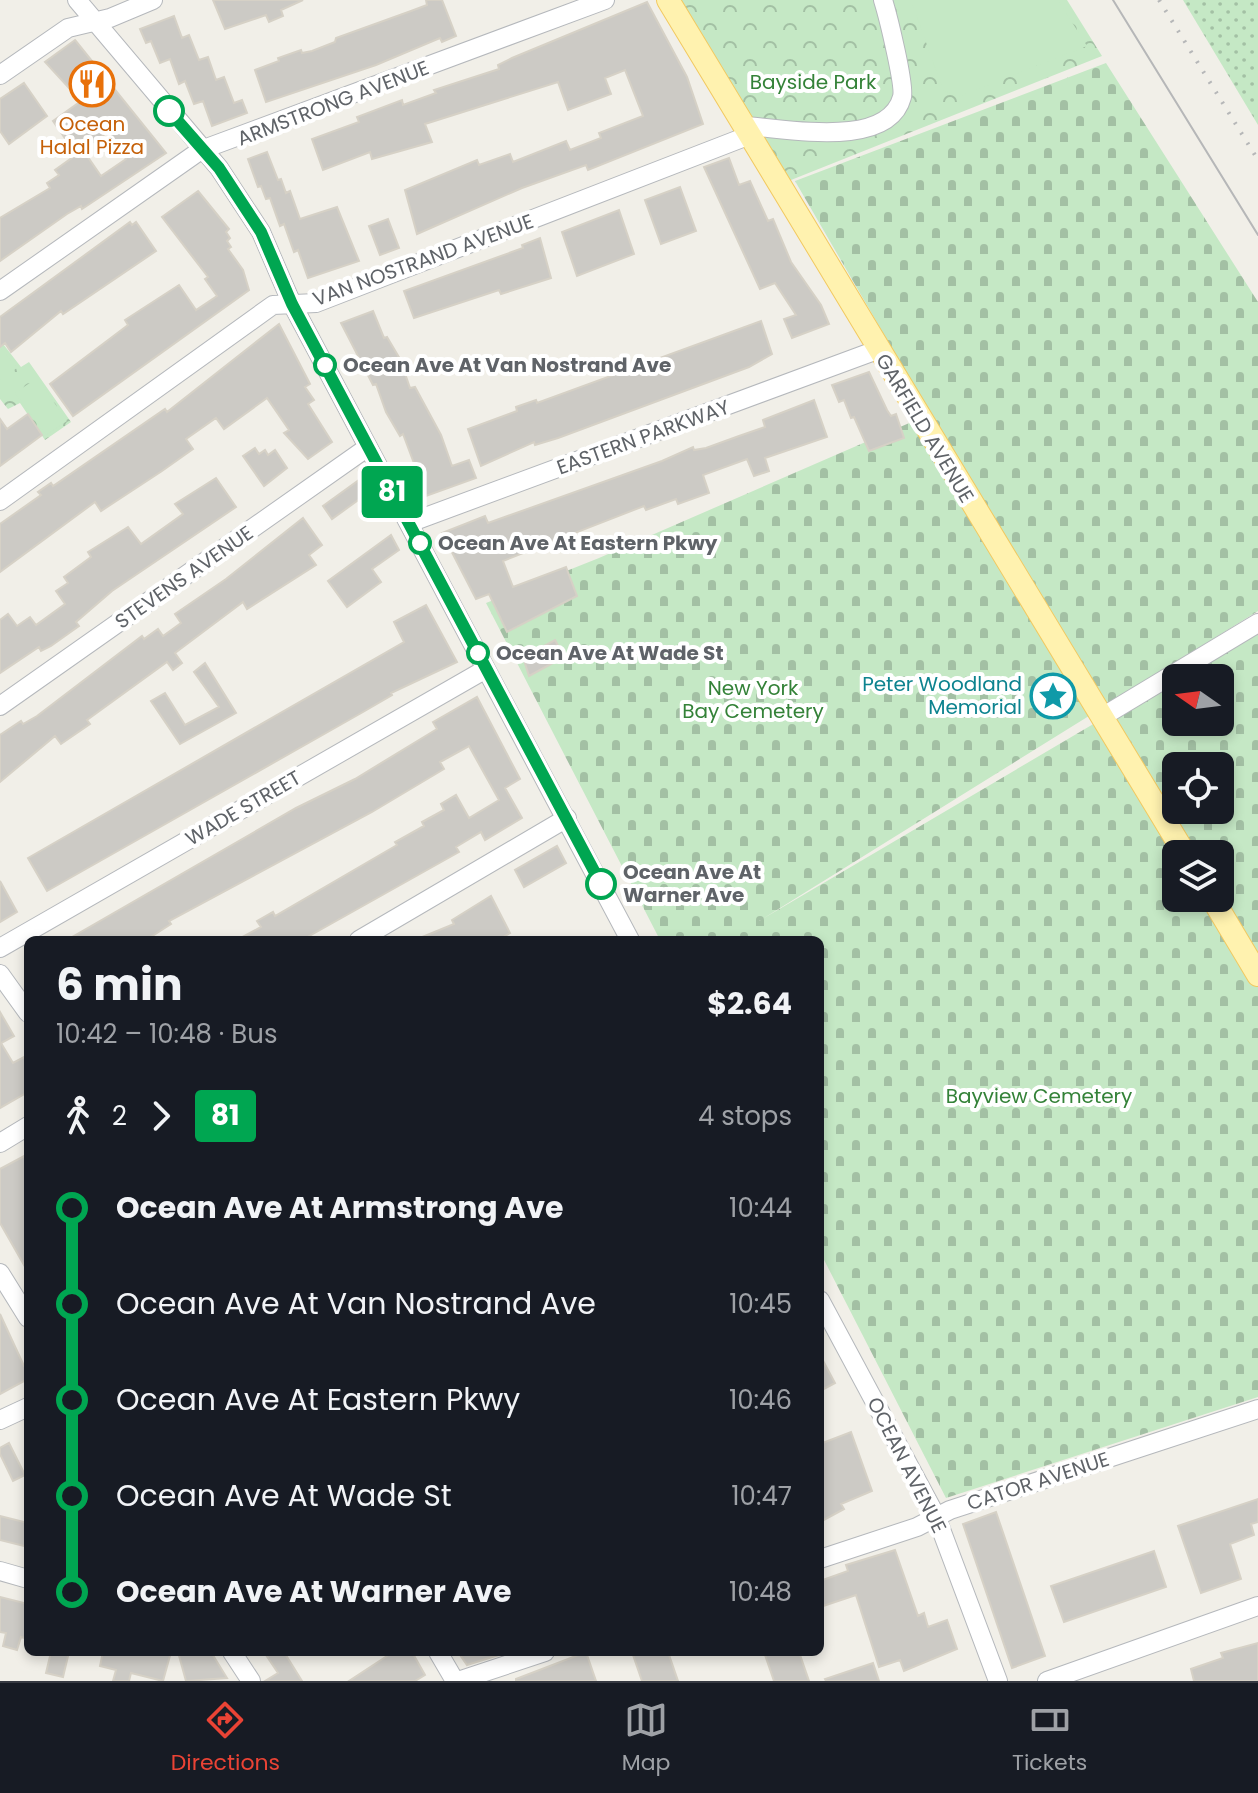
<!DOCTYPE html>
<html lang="en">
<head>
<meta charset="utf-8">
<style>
  :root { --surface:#171b24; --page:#242831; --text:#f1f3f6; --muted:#9ea1a6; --line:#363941; --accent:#ea4335 }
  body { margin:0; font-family:Poppins,sans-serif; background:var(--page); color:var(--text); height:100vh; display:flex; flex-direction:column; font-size:30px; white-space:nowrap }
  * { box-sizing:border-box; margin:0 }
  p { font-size:26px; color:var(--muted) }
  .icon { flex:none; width:44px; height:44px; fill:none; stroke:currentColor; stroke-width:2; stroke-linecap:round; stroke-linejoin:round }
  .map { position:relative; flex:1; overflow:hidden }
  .panel { position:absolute; left:24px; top:936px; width:800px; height:720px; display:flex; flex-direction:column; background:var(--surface); border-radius:12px; box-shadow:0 4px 12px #0003 }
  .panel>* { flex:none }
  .badge { padding:0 16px; border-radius:6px; font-size:28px; line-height:52px }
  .needle { width:52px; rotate:284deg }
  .tools { position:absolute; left:1162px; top:664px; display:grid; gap:16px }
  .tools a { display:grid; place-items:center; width:72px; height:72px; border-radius:12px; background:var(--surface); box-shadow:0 4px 12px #0003; font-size:40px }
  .map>.badge { position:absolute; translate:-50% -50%; box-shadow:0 0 0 4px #fff }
  .legs { display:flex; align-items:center; gap:12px; height:88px; padding:0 32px; font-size:26px }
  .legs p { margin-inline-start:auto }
  .overview { display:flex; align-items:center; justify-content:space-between; height:136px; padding:0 32px }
  h1 { font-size:44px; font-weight:700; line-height:60px }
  ul { padding:0 32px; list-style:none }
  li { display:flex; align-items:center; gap:28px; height:96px; font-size:30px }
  li i { display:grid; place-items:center; width:12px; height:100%; margin:0 10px; background:currentColor }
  li i::after { content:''; width:20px; height:20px; margin:-10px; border:6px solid; border-radius:50%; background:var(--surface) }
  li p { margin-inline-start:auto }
  li:first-child i { background:linear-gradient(#0000 50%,currentColor 0) }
  li:last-child i { background:linear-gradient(currentColor 50%,#0000 0) }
  .menu { display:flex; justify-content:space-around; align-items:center; height:112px; border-top:2px solid var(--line); background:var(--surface); font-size:22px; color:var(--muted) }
  .menu a { display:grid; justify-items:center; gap:4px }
  .menu .on { color:var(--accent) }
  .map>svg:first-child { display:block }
</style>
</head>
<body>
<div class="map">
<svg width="1258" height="1681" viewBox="0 0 1258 1681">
  <defs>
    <pattern id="grass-dots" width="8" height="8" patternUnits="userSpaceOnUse" patternTransform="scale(2)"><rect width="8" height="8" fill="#c5e8c5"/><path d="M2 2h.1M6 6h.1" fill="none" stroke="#a3c0a4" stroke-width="1.8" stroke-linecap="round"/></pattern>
    <pattern id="cemetery-stones" width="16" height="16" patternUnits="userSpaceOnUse" patternTransform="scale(2)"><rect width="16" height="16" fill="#c5e8c5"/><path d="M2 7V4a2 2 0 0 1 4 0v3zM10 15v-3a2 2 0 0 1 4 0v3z" fill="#a3c0a4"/></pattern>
    <pattern id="park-crowns" width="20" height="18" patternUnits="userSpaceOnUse" patternTransform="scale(2)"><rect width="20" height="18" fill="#c5e8c5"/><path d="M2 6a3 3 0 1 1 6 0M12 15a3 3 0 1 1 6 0" fill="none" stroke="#a3c0a4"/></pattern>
  </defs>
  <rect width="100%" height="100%" fill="#f1efe8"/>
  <path fill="url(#grass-dots)" d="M1183,0h75v125z"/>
  <path fill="url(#cemetery-stones)" fill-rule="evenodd" d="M1106,63l152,239v309l-499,310 499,-294v770l-312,101 -126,-246v-312h-160l-174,-337 113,-45 331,-144 -135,-233zM1176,678h44v44h-44zM1176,766h44v44h-44zM1176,854h44v44h-44z"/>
  <path fill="url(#park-crowns)" d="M669,0h398l35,56 -316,126z
    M0,340l21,27 8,-5 42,60 -26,18 -25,-37 -12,6 -8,-10z"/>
  <path fill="#c5e8c5" d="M911,0h147l29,46 -129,51 -15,-7z
    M0,347l17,21 -17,12z
    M37,378l30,43 -21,14 -31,-42z"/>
  <path fill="#cccac5" stroke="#d6d1c6" stroke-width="2" d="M213,0h90l-22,10 2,6 -14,6 -3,-7 -41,14z
    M426,0h16l14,36 -14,6 -2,-4 -64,27 -110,37 -11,-32 24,-9 -1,-3 23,-8 1,3 10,-2 23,-9 1,-4 75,-27 16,-6z
    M647,2l40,75 16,47 -115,46 -2,-5 -64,23 -105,46 -12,-44 72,-30 2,5 31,-11 3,8 53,-21 4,9 31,-12 -2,-5 44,-17 -18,-46 -20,8 6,16 -43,16 -10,-28 -133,42 7,18 -60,17 -2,-7 -47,18 -11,-31 47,-17 -2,-5 45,-17 1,5 33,-12 -2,-3 65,-21 -1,-4 14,-7z
    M174,16l8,22 7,-3 10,25 9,-3 8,23 8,-3 10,26 8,-3 5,13 -35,13 -9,-25 -9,3 -9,-23 -6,3 -9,-25 -10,4 -9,-22 -5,2 -6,-14z
    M75,40l91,113 -84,56 -1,-3 -14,8 -67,47v-43l50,-30 -3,-5 12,-8 -4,-5 28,-20 18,26 25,-17 -18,-27 -32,22 -23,-33 28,-20 -36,-39z
    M24,83l23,33 -38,28 -9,-13v-32z
    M267,152l11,28 3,-1 5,14 4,-2 10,28 37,-12 22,54 -51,17 -10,-28 -4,2 -10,-28 -4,2 -10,-28 -4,1 -5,-13 -3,1 -10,-28z
    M729,158l10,27 11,-4 18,40 5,-2 18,43 30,43 8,19 -37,14 -8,-19 12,-4 -21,-32 -15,6 -56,-122z
    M680,187l16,44 -35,13 -16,-44z
    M198,191l31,38 -3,3 4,6 -3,3 4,6 -3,2 15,21 6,20 -176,126 -23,-32 78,-59 -3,-5 54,-35 17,25 21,-14 -12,-17 3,-2 -46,-60z
    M619,210l15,44 -57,22 -15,-44z
    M388,219l11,29 -19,7 -11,-29z
    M130,222l2,3 4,-3 20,29 -93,63 -2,-3 -50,41 -6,-9 -5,4v-30z
    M540,238l11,40 -50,16 -2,-4 -85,28 -10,-27 119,-43 -1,-3z
    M373,311l11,27 3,-1 13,22 10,29 5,-1 26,48 11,31 17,-6 7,18 -53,19 -16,-29 8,-2 -12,-32 -3,2 -14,-24 -10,-28 -3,1 -32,-62z
    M761,321l11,33 -23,13 -191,71 -23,7 -1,-3 -53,24 -13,-37 49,-18 -1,-4 20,-7 1,3z
    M279,324l31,60 -5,3 9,13 -6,4 24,38 -24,17 -24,-26 5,-3 -22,-32 -43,31 -8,-11 -30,21 7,10 -31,22 -61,40 -6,-9 -95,70v-48l41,-29 -3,-3 13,-9 2,3 112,-77 2,3z
    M869,372l18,38 4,6 5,-2 8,24 -35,13 -15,-34 -3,1 -7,-18 -5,2 -7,-17z
    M814,400l13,37 -62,21 4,13 -15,5 -7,-17 -44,16 6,18 -31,11 -2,-5 -30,11 -2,-4 -141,55 10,26 53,-20 11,29 -70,36 -18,-38 -13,5 -34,-66 43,-17 3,7 174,-62 31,-14 1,3 12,-2 33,-12 26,-9 -2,-7z
    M28,414l14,21 -42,31v-47l7,10z
    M255,448l4,6 6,-4 3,5 7,-5 12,18 -23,18 -21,-30z
    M216,478l20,29 -124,84 -36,31 3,4 -28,20 -10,5 -2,-4 -39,26v-53l8,-6 9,12 13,-9 6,8 29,-21 -9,-13 12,-8 -4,-6 27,-20 -3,-5 40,-25 13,17 42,-30 -8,-10z
    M359,480l9,13 -36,26 -9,-13z
    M303,518l19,27 -13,10 7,10 -69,44 -4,-7 -68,51 7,10 -9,7 -6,-8 -80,58 3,4 -29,20 -6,-8 -55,46v-47l21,-14 2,3 14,-8 105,-80 2,3 14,-10 5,7 18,-13 -6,-9 51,-35z
    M391,535l8,15 -27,19 9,13 -34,25 -19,-26z
    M426,605l31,57 -66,31 1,2 -29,17 -316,179 -19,-33 376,-216 -10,-20z
    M555,640l9,17 -35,19 -6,-19z
    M205,663l31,50 -56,31 -29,-43 14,-8 20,32 34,-18 -25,-35z
    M477,697l43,82 -15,9 17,30 -37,22 -4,-8 -25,15 3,5 -157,88h-65l24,-13 -4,-6 16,-9 2,4 122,-71 -2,-3 29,-16 -2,-4 22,-12 -3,-6 15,-9 13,23 30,-18 -30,-54 -29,16 4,7 -72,43 -203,109 2,3 -25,16h-79l229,-132 59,-29 82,-50 -4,-7z
    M557,846l9,17 -42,24 -9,-17z
    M0,881l17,31 -17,10z
    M491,896l19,37 -12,7h-83l39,-16 -2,-4z
    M0,1012l14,24 -13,7 12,20 15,-8v37l-28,16z
    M28,1154v118l-28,-49v-54z
    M0,1314l24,52 4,-2v15l-28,15z
    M820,1355l15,28 -15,8z
    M851,1432l21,59 -31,13 3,5 -24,13v-78z
    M9,1443l16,32 -12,6 -13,-27v-6z
    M1258,1499v23l-7,2 3,11 -24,9 11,35 -40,14 -23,-67z
    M996,1512l49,144 -33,12 -49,-144z
    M0,1516l28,7v24l-28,-7z
    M895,1550l23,66 6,-3 4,14 19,-7 10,29 -53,22 -4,-11 -21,7 -23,-72 -36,12v-26l28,-10 -2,-6z
    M1154,1551l12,36 -102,35 -13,-36z
    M0,1597l28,7v35l-7,-2 -4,13 -14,-4 3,-13 -6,-1z
    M1258,1643v38h-64l-3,-12 32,-11 -2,-5z
    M51,1652h18l-6,25 -17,-4z
    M103,1652h68l-8,29 -32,-8 -2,8h-16l3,-11 -16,-4z
    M178,1652h33l16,26 -41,3z
    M264,1652h20l18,29h-37l13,-8z
    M385,1652h27l13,23 -10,6h-66l38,-25z
    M458,1652h46l1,1 -38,12z
    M586,1652l10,29h-80v-2z
    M632,1652h36l10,29h-36z
    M764,1652h35l10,29h-35z
    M873,1663l6,18h-53l-1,-2z"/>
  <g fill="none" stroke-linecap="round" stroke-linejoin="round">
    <g stroke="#b5b8bc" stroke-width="20">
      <path id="minor" d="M77,0l142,168 42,64 31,72 338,636
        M0,75l68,-47 42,-10 43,-18
        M744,126c42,2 144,24 158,-29 3,-12 -14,-81 -19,-97
        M0,291l201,-141 404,-150
        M0,501l273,-196 43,-2 434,-168
        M409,523l468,-173
        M0,706l368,-259
        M1102,717l156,-94
        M359,940l208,-122
        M0,948l486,-279
        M0,974l28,39
        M0,1143l28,-17
        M0,1273l28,45
        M820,1300l116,216 62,165
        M0,1420l28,-13
        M820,1559l97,-32 33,-17 308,-101
        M0,1571l28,8
        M232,1652l19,29
        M438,1652l17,29
        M458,1681l87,-29
        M1047,1681l211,-75"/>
    </g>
    <g stroke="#f2c960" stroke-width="24">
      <path id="major" d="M668,0l517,854
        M1212,898l46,77"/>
    </g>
    <use href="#minor" stroke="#fff" stroke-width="18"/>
    <use href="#major" stroke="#fff2af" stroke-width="22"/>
    <path stroke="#b6b7b8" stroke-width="2" d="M1113,0l145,235"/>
    <path stroke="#b6b7b8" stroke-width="4" stroke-dasharray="2 10" stroke-linecap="butt" d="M1159,0l99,160"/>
  </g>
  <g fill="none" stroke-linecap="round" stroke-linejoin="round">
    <g stroke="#fff" stroke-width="18">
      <path id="line-1" d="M169,111l50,57 42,64 31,72 309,580"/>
    </g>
    <use href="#line-1" stroke="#00a651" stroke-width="12"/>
  </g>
  <defs>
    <g id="restaurant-ring" transform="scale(2.3)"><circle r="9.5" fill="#fff" stroke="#e8710a" stroke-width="1.5"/><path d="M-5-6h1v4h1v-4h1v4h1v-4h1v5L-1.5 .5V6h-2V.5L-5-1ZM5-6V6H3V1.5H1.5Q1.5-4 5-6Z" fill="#e8710a"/></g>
    <g id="sight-ring" transform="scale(2.3)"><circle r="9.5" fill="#fff" stroke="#0f9aa8" stroke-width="1.5"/><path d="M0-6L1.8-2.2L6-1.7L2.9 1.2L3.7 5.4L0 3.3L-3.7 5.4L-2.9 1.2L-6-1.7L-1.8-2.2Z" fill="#0f9aa8"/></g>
  </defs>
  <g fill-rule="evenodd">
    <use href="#restaurant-ring" x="92" y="84"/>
    <use href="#sight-ring" x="1053" y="696"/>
  </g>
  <g fill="#fff" stroke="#00a651" stroke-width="4">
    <circle cx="169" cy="111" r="14"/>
    <circle cx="325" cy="365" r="10"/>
    <circle cx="420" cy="543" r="10"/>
    <circle cx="478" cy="653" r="10"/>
    <circle cx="601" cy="884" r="14"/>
  </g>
  <g text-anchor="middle" stroke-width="8" stroke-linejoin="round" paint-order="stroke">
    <g font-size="20" fill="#348238" stroke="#fff">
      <text x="813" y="89">Bayside Park</text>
      <text x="753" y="695">New York<tspan x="753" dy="23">Bay Cemetery</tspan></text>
      <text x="1039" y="1103">Bayview Cemetery</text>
    </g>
    <g font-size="20" fill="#5f6368" stroke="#fff">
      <text transform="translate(333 103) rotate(-21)" y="7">ARMSTRONG AVENUE</text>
      <text transform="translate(423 260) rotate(-20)" y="7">VAN NOSTRAND AVENUE</text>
      <text transform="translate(925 428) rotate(59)" y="7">GARFIELD AVENUE</text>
      <text transform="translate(643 437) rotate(-20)" y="7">EASTERN PARKWAY</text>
      <text transform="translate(184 577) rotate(-35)" y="7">STEVENS AVENUE</text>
      <text transform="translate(243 808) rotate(-30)" y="7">WADE STREET</text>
      <text transform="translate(907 1465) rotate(63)" y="7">OCEAN AVENUE</text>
      <text transform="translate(1038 1481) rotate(-18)" y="7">CATOR AVENUE</text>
    </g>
    <g font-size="20" fill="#c56008" stroke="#fff">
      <text x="92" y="131">Ocean<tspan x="92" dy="23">Halal Pizza</tspan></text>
    </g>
    <g font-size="20" font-weight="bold" fill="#5f6368" stroke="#fff" text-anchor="start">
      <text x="343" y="372">Ocean Ave At Van Nostrand Ave</text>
      <text x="438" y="550">Ocean Ave At Eastern Pkwy</text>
      <text x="496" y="660">Ocean Ave At Wade St</text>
      <text x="623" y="879">Ocean Ave At<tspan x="623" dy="23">Warner Ave</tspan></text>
    </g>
    <g font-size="20" fill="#0d838f" stroke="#fff" text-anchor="end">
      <text x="1022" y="691">Peter Woodland<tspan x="1022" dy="23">Memorial</tspan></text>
    </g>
  </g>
</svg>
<div class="tools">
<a><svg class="needle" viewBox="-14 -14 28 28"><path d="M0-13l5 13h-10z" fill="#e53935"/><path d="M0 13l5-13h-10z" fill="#9ea1a6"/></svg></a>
<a><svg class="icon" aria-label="locate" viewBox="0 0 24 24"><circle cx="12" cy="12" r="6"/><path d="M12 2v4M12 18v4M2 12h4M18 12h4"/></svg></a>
<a><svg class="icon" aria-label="layers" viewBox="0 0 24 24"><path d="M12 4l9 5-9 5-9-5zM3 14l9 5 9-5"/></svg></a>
</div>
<b class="badge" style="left:392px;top:492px;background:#00a651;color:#fff">81</b>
<section class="panel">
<div class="overview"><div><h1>6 min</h1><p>10:42 – 10:48 · Bus</p></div><b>$2.64</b></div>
<div class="legs"><svg class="icon" aria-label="walk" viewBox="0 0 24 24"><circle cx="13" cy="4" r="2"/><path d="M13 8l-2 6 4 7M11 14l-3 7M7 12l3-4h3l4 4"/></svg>2<svg class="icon" aria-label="forward" viewBox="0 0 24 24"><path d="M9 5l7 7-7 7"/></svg><b class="badge" style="background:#00a651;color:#fff">81</b><p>4 stops</p></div>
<ul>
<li><i style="color:#00a651"></i><b>Ocean Ave At Armstrong Ave</b><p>10:44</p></li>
<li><i style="color:#00a651"></i><span>Ocean Ave At Van Nostrand Ave</span><p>10:45</p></li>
<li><i style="color:#00a651"></i><span>Ocean Ave At Eastern Pkwy</span><p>10:46</p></li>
<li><i style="color:#00a651"></i><span>Ocean Ave At Wade St</span><p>10:47</p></li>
<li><i style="color:#00a651"></i><b>Ocean Ave At Warner Ave</b><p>10:48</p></li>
</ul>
</section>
</div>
<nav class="menu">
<a class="on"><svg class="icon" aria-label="directions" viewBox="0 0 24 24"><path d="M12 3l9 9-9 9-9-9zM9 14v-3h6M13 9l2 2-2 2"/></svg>Directions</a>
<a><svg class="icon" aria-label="map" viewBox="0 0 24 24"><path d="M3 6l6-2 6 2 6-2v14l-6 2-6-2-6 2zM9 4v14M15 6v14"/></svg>Map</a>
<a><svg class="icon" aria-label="tickets" viewBox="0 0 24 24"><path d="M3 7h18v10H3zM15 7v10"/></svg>Tickets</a>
</nav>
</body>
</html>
